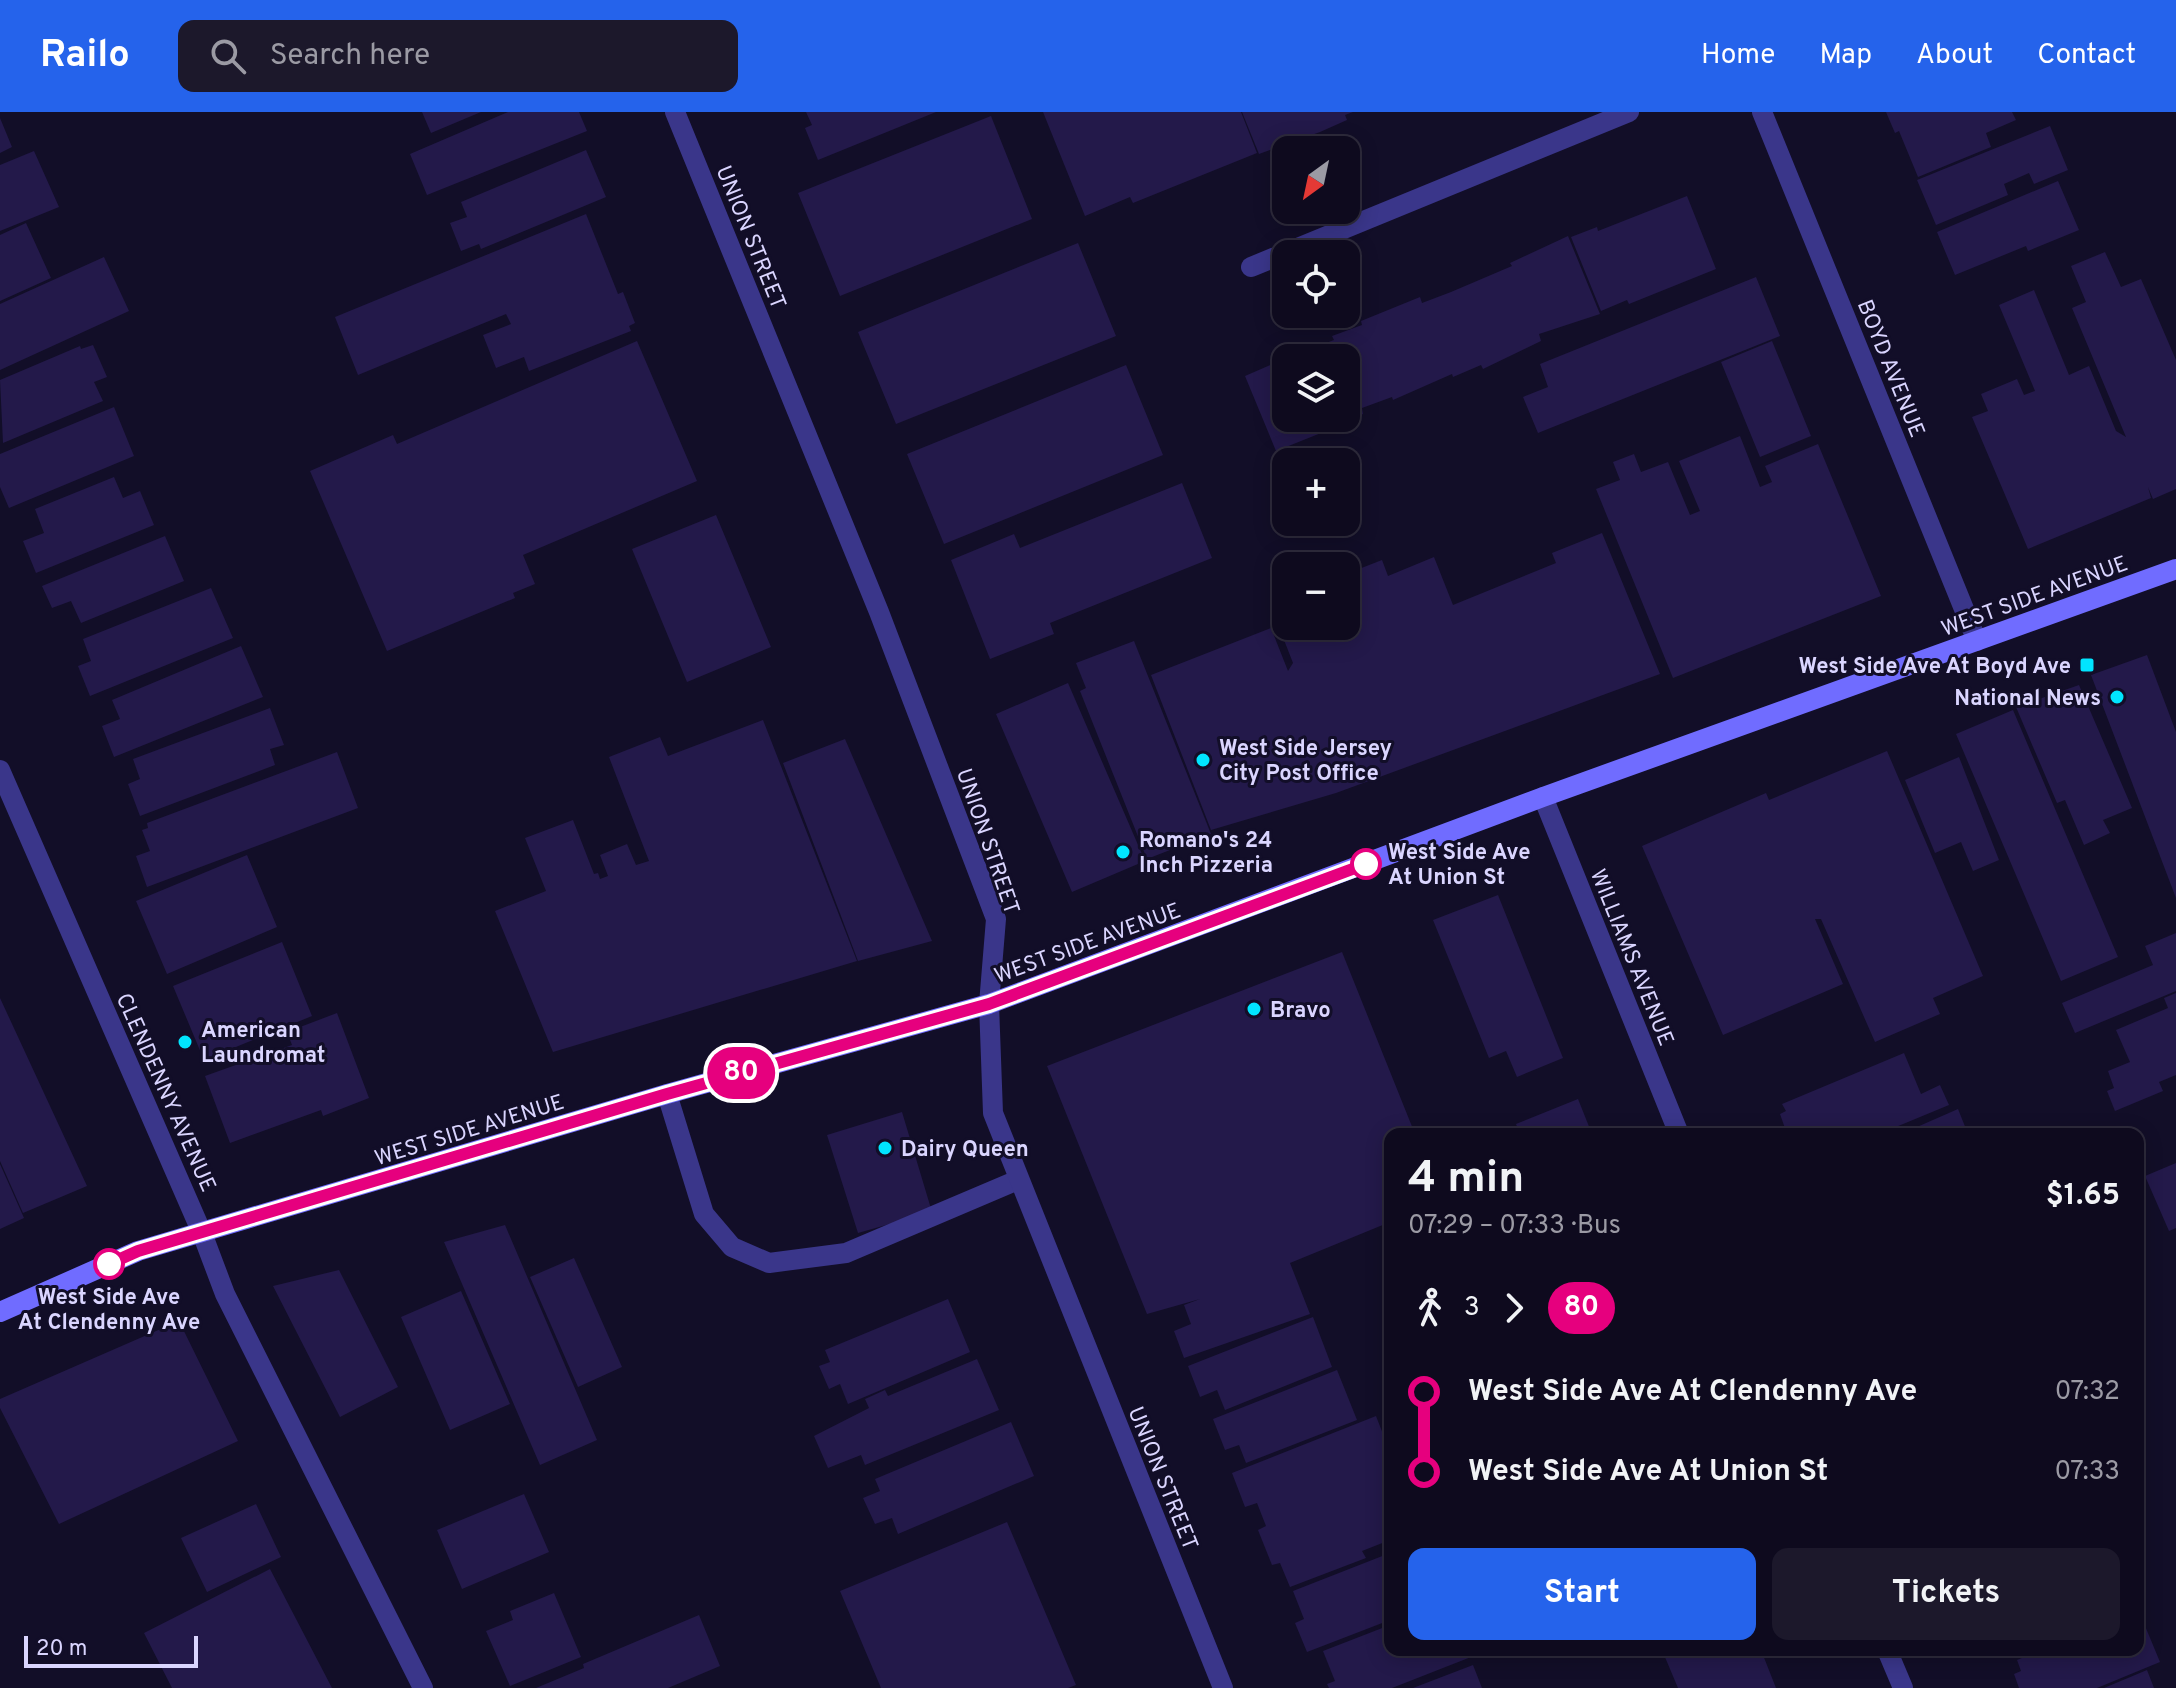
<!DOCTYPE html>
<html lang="en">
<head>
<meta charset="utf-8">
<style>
  :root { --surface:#0e0a1e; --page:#1c182b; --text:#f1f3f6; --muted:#9b9aa4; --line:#2e2b3c; --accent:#2563eb }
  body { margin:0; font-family:Overpass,sans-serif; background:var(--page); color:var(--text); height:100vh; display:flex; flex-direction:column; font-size:30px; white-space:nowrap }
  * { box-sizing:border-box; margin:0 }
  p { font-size:26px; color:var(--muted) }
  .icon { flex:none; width:44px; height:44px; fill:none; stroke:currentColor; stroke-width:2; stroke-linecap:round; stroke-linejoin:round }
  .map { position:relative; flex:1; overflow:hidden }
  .side { position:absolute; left:1384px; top:1016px; width:760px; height:528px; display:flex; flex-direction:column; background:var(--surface); border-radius:16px; box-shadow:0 4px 20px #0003,0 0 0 2px var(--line) }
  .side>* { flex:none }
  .badge { padding:0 16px; border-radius:26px; font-size:28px; line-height:52px }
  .needle { width:52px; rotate:213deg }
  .buttons { position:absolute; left:1272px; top:24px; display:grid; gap:16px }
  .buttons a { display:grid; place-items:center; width:88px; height:88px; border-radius:16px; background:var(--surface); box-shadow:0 4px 20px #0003,0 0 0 2px var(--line); font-size:40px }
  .scale { position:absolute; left:24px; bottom:20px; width:174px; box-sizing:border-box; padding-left:8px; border:4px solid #dad5ff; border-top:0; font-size:22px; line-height:28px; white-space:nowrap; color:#dad5ff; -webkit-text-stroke:6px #120e28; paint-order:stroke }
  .map>.badge { position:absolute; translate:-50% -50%; box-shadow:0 0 0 4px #fff }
  .legs { display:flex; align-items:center; gap:12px; height:88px; padding:0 24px; font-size:26px }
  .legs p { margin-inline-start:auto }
  .headline { display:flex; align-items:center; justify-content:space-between; height:136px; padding:0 24px }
  h1 { font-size:44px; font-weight:700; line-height:60px }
  .button { display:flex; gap:16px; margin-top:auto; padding:16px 24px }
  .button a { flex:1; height:92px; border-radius:16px; background:var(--accent); color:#fff; font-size:32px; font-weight:700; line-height:92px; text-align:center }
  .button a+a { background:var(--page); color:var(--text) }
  ul { padding:0 24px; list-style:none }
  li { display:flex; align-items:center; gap:28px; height:80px; font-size:30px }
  li i { display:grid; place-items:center; width:12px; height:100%; margin:0 10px; background:currentColor }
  li i::after { content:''; width:20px; height:20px; margin:-10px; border:6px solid; border-radius:50%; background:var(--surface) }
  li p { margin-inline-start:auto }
  li:first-child i { background:linear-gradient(#0000 50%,currentColor 0) }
  li:last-child i { background:linear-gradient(currentColor 50%,#0000 0) }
  header { display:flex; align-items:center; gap:48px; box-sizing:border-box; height:112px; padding:0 40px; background:var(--accent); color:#fff }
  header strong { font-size:38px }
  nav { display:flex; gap:44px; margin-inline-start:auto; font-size:28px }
  .search { width:560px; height:72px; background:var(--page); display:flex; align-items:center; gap:20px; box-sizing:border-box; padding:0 28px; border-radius:16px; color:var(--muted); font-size:30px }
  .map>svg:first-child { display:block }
</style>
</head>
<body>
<header>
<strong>Railo</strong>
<div class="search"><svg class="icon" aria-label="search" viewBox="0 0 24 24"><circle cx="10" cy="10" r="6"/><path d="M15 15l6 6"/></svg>Search here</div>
<nav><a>Home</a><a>Map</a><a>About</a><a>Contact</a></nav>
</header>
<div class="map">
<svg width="2176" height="1576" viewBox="0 0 2176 1576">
  <rect width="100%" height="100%" fill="#120e28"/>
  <path fill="#23194a" d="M422,0h59l-50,21z
    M508,0h71l8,19 -160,64 -17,-41z
    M806,0h130l-118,48 -13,-32 7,-3z
    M1043,0h198l16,41 -124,50 -3,-6 -45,19z
    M1242,0h111l-8,3 2,5 -27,12 -61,22z
    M1886,0h126l4,8 -30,13 5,14 -73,30 -19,-46 -4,2z
    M991,4l41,103 -192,77 -42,-103z
    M0,6l12,29 -12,6z
    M2050,14l18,44 -34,14 -5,-11 -25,11 4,11 -72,30 -19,-45z
    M586,38l20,47 -125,52 -2,-5 -18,7 -11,-28 17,-6 -6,-15z
    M34,39l25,56 -59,24v-66z
    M2058,69l21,49 -51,21 -2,-5 -71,29 -18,-43z
    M1687,84l29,73 -87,35 -2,-4 -26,11 -30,-74 26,-10 1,4z
    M586,102l32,80 5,-2 12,31 -6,3 2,5 -102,40 -5,-14 -28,11 -13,-33 28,-11 -5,-10 -148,61 -23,-58z
    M26,111l25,55 -51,23v-66z
    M1568,124l32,78 -61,20 2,7 -58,28 -2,-4 -28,12 -1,-3 -59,26 -1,-3 -30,11 1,6 -27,13 -60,24 -31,-75 41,-18v60h60v-60h-59l47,-18 -2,-4 30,-11 -1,-4 59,-24 2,6 29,-11 61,-26 -2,-3z
    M1078,131l38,93 -220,88 -38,-92z
    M2105,140l16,35 20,-8 35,81v129l-23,10 -5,-12 3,11 -123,51 -56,-132 16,-6 -7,-17 36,-15 7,16 11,-4 -36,-86 35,-15 35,85 20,-9 27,65 10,6 -54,-129 14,-6 -15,-36z
    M104,145l25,54 -129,59v-66z
    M1756,165l24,59 -242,97 -15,-36 25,-10 -8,-23z
    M637,229l60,140 -174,74 12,29 -22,9 2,5 -128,53 -77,-180 83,-36 4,9z
    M1772,229l39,95 -51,21 -39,-95z
    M93,233l14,32 -13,5 9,19 -100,42 -3,-63 80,-34 1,3z
    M1126,253l37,90 -219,89 -37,-90z
    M114,295l20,49 -125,52 -9,-21v-33z
    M1740,324l20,51 12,-5 -7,-16 53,-22 63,152 -208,82 -77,-189 24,-9 -7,-18 21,-8 7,18 27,-10 22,53 10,-4 -21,-50z
    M114,365l9,21 17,-7 14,34 -118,48 -13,-32 21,-8 -9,-24z
    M1182,371l30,75 -162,65 4,11 -64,25 -39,-99 63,-26 6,14z
    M716,403l55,132 -84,35 -55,-133z
    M1602,421l58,141 -324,119 -125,37 -60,-155 120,-47 17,43 5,-8 -23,-59 16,-6v28h60v-52l36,-14 6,16 46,-19 19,48 103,-42 -4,-10z
    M165,424l19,45 -103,42 -10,-22 -19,7 -10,-22z
    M211,476l22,50 -143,58 -12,-30 13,-5 -8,-22z
    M1134,529l77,193 -64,25 -67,-168 6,-3 -10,-25z
    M241,534l22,51 -149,60 -12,-31 18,-7 -8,-19z
    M2147,543l29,77v166l-85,-223z
    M1068,571l77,178 -73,31 -76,-178z
    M2079,573l53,123 -29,12 7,13 -26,12 -19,-45 -8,3 -41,-96z
    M270,596l14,37 -14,4 5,16 -135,51 -12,-32 12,-5 -7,-20z
    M2013,598l105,247 -57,24 -105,-247z
    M763,608l94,241 -304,91 -58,-141 51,-20 -21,-53 48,-18 21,54 4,-1 2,6 8,-3 -8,-21 27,-11 9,21 13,-4 -40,-104 51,-20 8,19z
    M845,627l87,202 -74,20 -75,-198z
    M1887,639l96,225 -50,22 7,16 -65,28 -54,-123h-6l28,65 -120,51 -81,-189 124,-53 3,7z
    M337,640l21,56 -211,79 -11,-31 14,-5 -8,-21 6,-2 -1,-5z
    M1959,645l40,103 -26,11 -12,-29 -26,11 -30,-73z
    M247,743l30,72 -110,47 -31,-73z
    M1498,783l65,163 -46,19 -11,-26 -17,7 -56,-138z
    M2176,821v58l-101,42 -13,-30 91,-38 -8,-19z
    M282,830l30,74 -108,44 -31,-74z
    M1342,840l73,182h-25v88l-100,41 20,51 -126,44 -10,-27 17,-7 -7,-19 16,-6 -53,15 -100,-248z
    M2176,881v82l-17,7 4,9 -48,20 -8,-20 7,-3 -6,-17 22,-9 -14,-32 52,-22 -4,-10z
    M0,886l87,188 -64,27 -23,-52z
    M337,901l32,85 -46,18 -2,-6 -91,33 -25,-67 87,-31 -5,-13z
    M1904,941l17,41 19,-9 9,20 -70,29h-92l-7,-20 6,-3 -4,-7z
    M1578,987l14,35h-72l-4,-10z
    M1958,997l10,25h-67z
    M902,1000l30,100 -74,21 -31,-98z
    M2176,1051v65l-7,3 -24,-55z
    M0,1052l24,54 -24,11z
    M505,1113l92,215 -57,25 -96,-223z
    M574,1146l48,109 -44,20 -48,-110z
    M339,1158l59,117 -58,30 -67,-131z
    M461,1179l49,113 -60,26 -49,-113z
    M948,1187l22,53 -122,52 -8,-20 -11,5 -10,-23 11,-4 -5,-12z
    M1313,1205l19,50 -107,43 -8,-20 -17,7 -12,-31z
    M179,1209l59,120 -179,83 -59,-116v-9z
    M977,1247l22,51 -134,55 -4,-10 -33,13 -14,-32 55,-28 -4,-9 20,-9 3,6z
    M1337,1258l20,50 -111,43 -7,-18 -14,5 -12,-31z
    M1376,1304l14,36v88l-28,11 4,7 -76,29 -10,-24 -8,2 -14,-35 8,-4 -9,-23 -12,4 -13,-34z
    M1011,1310l23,54 -136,58 -6,-16 -17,6 -12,-26 17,-7 -5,-12z
    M524,1382l25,58 -87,37 -25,-59z
    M256,1392l25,53 -74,35 -26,-54z
    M1007,1410l69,163 -8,3h-187l-41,-97z
    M1390,1441v67l-83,32 -12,-29 9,-4 -11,-28z
    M270,1457l62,119h-160l-28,-55z
    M554,1481l27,64 -71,29 -24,-55 27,-11 -3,-9z
    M2138,1497l22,53 -63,26h-78l-5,-14 7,-3 -4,-11 24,-10h97z
    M699,1503l21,51 -52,22h-132l48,-20 -1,-4z
    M1390,1513v25h79l2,7 -79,31h-63l-2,-4 8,-3 -12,-30z
    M1662,1538h99l15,38h-98z
    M1473,1553l9,23h-69z
    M2147,1558l7,18h-50z"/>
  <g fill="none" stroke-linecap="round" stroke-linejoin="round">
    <path stroke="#3a368a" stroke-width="20" d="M667,982l37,120 28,33 37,16 77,-10 172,-73"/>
    <path stroke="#3a368a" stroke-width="20" d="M675,0l204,500 117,307 -7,85 4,109 230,575
      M1762,0l215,529
      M1251,155l378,-155
      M0,658l202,463 23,61 198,394
      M1543,685l136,337
      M1887,1538l16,38"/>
    <path stroke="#706cff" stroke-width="20" d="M0,1200l138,-61 529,-157 322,-90 554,-207 633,-228"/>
  </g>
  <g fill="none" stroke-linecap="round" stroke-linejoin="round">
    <g stroke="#fff" stroke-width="18">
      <path id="line-1" d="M109,1152l29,-13 529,-157 322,-90 377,-140"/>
    </g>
    <use href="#line-1" stroke="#e6007e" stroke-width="12"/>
  </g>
  <g fill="#01e5ff" stroke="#120e28" stroke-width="3">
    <rect x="2079" y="545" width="16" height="16" rx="4"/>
    <circle cx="2117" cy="585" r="8"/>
    <circle cx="1203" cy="648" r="8"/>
    <circle cx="1123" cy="740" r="8"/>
    <circle cx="1254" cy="897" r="8"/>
    <circle cx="185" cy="930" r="8"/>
    <circle cx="885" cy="1036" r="8"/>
  </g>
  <g fill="#fff" stroke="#e6007e" stroke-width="4">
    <circle cx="1366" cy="752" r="14"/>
    <circle cx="109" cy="1152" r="14"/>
  </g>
  <g text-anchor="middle" stroke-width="6" stroke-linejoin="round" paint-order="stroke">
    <g font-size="22" fill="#dad5ff" stroke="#120e28">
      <text transform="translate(752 125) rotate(68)" y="8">UNION STREET</text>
      <text transform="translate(1892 256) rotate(68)" y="8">BOYD AVENUE</text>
      <text transform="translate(2034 483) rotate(-20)" y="8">WEST SIDE AVENUE</text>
      <text transform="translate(989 729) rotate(71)" y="8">UNION STREET</text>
      <text transform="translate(1087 830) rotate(-20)" y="8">WEST SIDE AVENUE</text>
      <text transform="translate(1633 845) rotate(68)" y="8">WILLIAMS AVENUE</text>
      <text transform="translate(167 980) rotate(66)" y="8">CLENDENNY AVENUE</text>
      <text transform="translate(469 1017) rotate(-17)" y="8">WEST SIDE AVENUE</text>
      <text transform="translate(1164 1366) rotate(68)" y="8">UNION STREET</text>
    </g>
    <g font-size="22" font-weight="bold" fill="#dad5ff" stroke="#120e28" text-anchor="start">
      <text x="2071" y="561" text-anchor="end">West Side Ave At Boyd Ave</text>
      <text x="2101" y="593" text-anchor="end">National News</text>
      <text x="1219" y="643">West Side Jersey<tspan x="1219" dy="25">City Post Office</tspan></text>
      <text x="1139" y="735">Romano's 24<tspan x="1139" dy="25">Inch Pizzeria</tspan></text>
      <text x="1270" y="905">Bravo</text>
      <text x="201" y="925">American<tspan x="201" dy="25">Laundromat</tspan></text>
      <text x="901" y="1044">Dairy Queen</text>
    </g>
    <g font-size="22" font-weight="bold" fill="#dad5ff" stroke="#120e28" text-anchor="start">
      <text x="1388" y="747">West Side Ave<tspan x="1388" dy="25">At Union St</tspan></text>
      <text x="109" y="1192" text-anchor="middle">West Side Ave<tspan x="109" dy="25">At Clendenny Ave</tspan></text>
    </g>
  </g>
</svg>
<div class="buttons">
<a><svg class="needle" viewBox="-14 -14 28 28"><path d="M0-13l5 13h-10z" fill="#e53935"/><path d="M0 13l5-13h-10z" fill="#9b9aa4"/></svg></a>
<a><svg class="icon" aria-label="locate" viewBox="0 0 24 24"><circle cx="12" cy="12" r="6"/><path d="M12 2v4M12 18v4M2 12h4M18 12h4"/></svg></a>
<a><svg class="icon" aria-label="layers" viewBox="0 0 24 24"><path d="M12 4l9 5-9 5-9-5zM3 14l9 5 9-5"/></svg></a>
<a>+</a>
<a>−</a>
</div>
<div class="scale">20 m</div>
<b class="badge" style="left:741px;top:961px;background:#e6007e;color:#fff">80</b>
<section class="side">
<div class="headline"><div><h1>4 min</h1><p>07:29 – 07:33 · Bus</p></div><b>$1.65</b></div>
<div class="legs"><svg class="icon" aria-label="walk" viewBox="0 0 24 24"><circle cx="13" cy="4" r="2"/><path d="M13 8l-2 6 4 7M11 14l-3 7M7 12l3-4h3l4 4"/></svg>3<svg class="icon" aria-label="forward" viewBox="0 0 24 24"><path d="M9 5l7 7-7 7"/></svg><b class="badge" style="background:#e6007e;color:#fff">80</b></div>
<ul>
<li><i style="color:#e6007e"></i><b>West Side Ave At Clendenny Ave</b><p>07:32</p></li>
<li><i style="color:#e6007e"></i><b>West Side Ave At Union St</b><p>07:33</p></li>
</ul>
<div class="button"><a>Start</a><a>Tickets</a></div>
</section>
</div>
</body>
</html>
